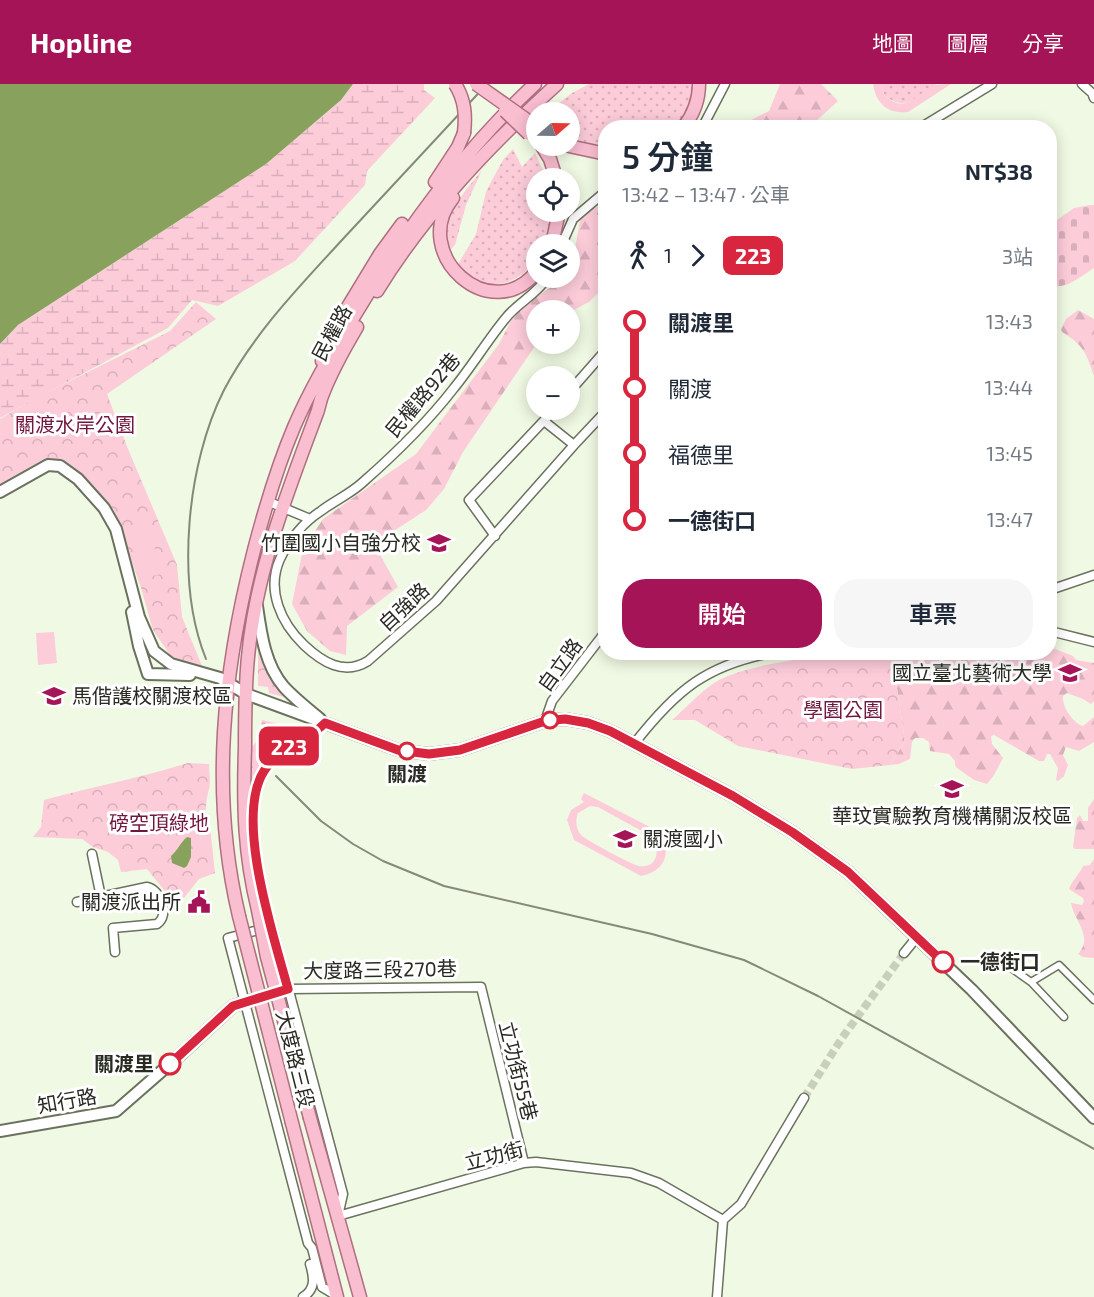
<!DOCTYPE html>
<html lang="zh-TW">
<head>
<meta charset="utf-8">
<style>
  :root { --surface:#fff; --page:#f6f6f7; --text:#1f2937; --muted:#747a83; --accent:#a41456 }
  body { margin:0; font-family:"Exo 2","Noto Sans TC",sans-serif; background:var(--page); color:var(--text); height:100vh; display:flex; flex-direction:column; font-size:22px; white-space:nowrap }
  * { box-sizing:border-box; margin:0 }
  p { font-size:20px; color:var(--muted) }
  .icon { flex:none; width:33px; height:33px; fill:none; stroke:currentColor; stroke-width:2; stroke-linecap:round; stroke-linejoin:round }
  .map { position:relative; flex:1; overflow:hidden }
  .side { position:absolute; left:598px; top:36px; width:459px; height:540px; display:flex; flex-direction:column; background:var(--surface); border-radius:24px; box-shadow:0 3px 15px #0003 }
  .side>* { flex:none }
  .badge { padding:0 12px; border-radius:9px; font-size:21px; line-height:39px }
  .needle { width:39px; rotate:70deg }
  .fabs { position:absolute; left:526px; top:18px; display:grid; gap:12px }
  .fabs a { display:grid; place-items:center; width:54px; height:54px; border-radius:50%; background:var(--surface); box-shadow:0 3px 15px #0003; font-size:30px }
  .map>.badge { position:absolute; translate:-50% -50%; box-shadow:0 0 0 3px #fff }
  .legs { display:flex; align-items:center; gap:9px; height:66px; padding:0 24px; font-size:20px }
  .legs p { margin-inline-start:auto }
  .summary { display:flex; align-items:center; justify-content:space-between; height:102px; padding:0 24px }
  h1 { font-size:33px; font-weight:600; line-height:45px }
  .primary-button { display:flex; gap:12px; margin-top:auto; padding:12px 24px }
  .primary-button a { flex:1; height:69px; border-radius:24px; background:var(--accent); color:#fff; font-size:24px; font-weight:600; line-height:69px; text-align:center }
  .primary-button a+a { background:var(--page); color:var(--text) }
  ul { padding:0 24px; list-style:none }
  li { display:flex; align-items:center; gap:21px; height:66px; font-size:22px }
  li i { display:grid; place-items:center; width:9px; height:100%; margin:0 8px; background:currentColor }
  li i::after { content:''; width:15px; height:15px; margin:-8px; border:4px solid; border-radius:50%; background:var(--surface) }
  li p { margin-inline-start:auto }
  li:first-child i { background:linear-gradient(#0000 50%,currentColor 0) }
  li:last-child i { background:linear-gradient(currentColor 50%,#0000 0) }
  header { display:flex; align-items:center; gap:36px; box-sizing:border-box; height:84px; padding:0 30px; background:var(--accent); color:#fff }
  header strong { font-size:28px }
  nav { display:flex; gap:33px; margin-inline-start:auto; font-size:21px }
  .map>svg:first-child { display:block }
</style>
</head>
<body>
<header>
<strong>Hopline</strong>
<nav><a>地圖</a><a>圖層</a><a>分享</a></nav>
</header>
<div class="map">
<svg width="1094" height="1213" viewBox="0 0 1094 1213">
  <defs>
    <pattern id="grass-dots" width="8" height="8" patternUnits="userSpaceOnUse" patternTransform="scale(1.5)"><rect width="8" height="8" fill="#fcccd9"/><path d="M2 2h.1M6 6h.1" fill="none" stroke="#d8afba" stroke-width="1.8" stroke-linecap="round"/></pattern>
    <pattern id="forest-firs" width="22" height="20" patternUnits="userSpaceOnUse" patternTransform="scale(1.5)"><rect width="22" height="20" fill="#fcccd9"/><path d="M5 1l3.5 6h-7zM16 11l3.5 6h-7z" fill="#d8afba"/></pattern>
    <pattern id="wetland-marsh" width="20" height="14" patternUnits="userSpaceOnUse" patternTransform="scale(1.5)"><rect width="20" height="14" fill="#fcccd9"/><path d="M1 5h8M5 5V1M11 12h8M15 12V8" fill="none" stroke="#d8afba"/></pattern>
    <pattern id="cemetery-stones" width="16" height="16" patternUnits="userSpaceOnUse" patternTransform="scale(1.5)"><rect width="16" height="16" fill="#fcccd9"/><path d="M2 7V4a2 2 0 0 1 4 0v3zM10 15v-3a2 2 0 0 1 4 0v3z" fill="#d8afba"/></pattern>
    <pattern id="park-crowns" width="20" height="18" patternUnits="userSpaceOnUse" patternTransform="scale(1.5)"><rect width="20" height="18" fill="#fcccd9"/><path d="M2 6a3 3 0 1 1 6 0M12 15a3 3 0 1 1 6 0" fill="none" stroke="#d8afba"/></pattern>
  </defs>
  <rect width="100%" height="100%" fill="#f0f9e3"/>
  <path fill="url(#grass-dots)" d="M589,0h104c-1,18 -6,28 -15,43l-72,1v20l-36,-10v-26l-21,-1 23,-18z
    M881,0h56c-20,13 -31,29 -53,11z
    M513,65l9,18 13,-14 12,25h-10v34h14l-4,24 -4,8h-6c0,28 -31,47 -58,38 -8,-3 -16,-10 -22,-16l19,-32 10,-42 6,-12 11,-20z
    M482,86l-16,35 -11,40 -6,6c-10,-33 13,-56 33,-81z"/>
  <path fill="url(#forest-firs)" d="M780,0h41l17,17 -24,22 -11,-1 -17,5h-42l7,-7 18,-9z
    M606,119v82l-17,17 -19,10 -33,-2v33l-74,109 -19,37 -18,21 -52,34 24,43 -51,39 -1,29 -16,-4 -23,-20 -15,-27 11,-55 20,-30 93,-65 83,-110 17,-33 48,-33h6l11,-64z
    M1078,226l16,9v57c-8,-24 -11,-31 -32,-44l-1,-3 5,-10z
    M1050,563l23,9 3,4 18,3v38l-3,3 -8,-5 -16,-6 -4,3c-1,11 10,27 20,30l11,-9v25l-15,9 -13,-4 -3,8 5,10 -4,11 -6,5 -2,-1 2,-12 -8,-14h-3l-3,7h-5l-45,-26 -3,1 1,8 11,14 -9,17 -7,9 -13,-4 -17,-12 -2,-3v-4l-6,-7 -19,-3 -1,-9 -6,-4h-8l-3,4 -2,17 -11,5 -9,1 15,-24 -12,-79 49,3 -1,-12 109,-1z
    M1094,715v50h-19l-2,-2 4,-29 3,-3 3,6h5v-13z
    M1094,775v99l-11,-1 -5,-3c16,-18 -4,-33 -7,-51l11,2 2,-4 -1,-3 -14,-9c4,-10 10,-14 14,-23l7,-1z"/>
  <path fill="url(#wetland-marsh)" d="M353,0h71v6l11,8 -68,73 -2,14 -70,76 -77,45 -26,-6 -24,28 -168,90v-74l18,-19 248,-161 75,-64z"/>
  <path fill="url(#cemetery-stones)" d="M1090,121h4v63c-13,8 -29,23 -44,17v-60l24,-17z"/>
  <path fill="url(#park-crowns)" d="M196,218l20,17 -109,75 21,55 49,116 5,52 20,49 -30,-8 -19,-28 -12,-42 -27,-77 -49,-45 -14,-5 -51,31v-73l36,-21 134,-67z
    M258,566l3,1 23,46 -15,-4 -1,-6 -10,-1z
    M853,568l88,1 2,12 -50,-3 12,79 -15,24 -38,4 -114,-23 -43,-26h-23c14,-12 32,-32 47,-40 37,-18 93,-22 134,-28z
    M262,636l25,6 22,8c-22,7 -44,16 -53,39 -2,6 -2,13 -5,18v-43l9,-11z
    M188,679l21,1c0,8 2,18 0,25 -3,12 -6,26 1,38l5,46 -16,6 -15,19 -11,3 -26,-32 -26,3 -3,-12 -10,-8 -15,-5 -11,-8 -49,-2 8,-10 3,-27c48,-13 96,-22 144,-37z"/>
  <path fill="#fcccd9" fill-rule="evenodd" d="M873,0h8l3,11c24,21 31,-2 52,-10 4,-1 10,-1 15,-1l-43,28c-20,2 -32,-8 -35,-28z
    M150,444l11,46 -21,5 -11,-46z
    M54,548l3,31 -19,2 -2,-32z
    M584,709l89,46 -3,5 -5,-2c4,19 -5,30 -24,34l-67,-36 -7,-20 4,-10 13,-8 -3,-3zM590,722l8,1 51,28c12,10 11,34 -10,31 -7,-1 -53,-26 -58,-31 -5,-6 -6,-14 -3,-22z"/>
  <path fill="#88a15c" d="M0,0h353l-12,16 -75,64 -248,161 -18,19z
    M187,753l4,1v19l-4,9 -3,2 -12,-5 -1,-7c7,-6 9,-13 16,-19z"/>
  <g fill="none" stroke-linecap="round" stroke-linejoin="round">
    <path stroke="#c8d0bc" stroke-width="8" stroke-dasharray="8 4" stroke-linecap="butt" d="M804,1014l38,-60 62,-85"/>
    <g stroke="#6a725f" stroke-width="9">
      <path id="pedestrian" d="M994,872l37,26 33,35
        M1031,898l28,-17 35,35"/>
    </g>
    <g stroke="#6a725f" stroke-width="11">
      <path id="minor" d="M1082,0l10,9 2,5
        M702,44l23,-44
        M920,44l72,-44
        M562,160l11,-25 33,-28
        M547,194c-11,17 -30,25 -42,41 -18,22 -33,47 -51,69 -27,35 -59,66 -92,95 -12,11 -28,18 -41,28 -17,11 -32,29 -41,48 -14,31 1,64 24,86 18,17 40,31 64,16l68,-60 138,-156 32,-34
        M570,307l36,-41
        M544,337l30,24
        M267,417l43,18
        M495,452l-26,-36 85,-90
        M1050,506l44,-15
        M1050,547l44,11
        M545,637l7,-20 54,-70
        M325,639c-15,16 -34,20 -49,34 -36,35 -21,93 -13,136l80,301 -5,22 186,-53 12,-1 95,11 28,10 64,37
        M634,660c42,-54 73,-80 142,-92
        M92,770l9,43
        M77,818l70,-15c14,3 23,28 10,37l-44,4 2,24
        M266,844l-38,10 80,305 4,5 10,39 15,9
        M904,869l13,-16
        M288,905l193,-2 43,176
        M303,1213c13,-8 11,-20 7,-33
        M717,1213l6,-77 18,-16 63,-106"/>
    </g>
    <g stroke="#6a725f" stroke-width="14">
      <path id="tertiary" d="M0,408l48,-27 12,1 18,13 26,29 12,21 23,88 15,34 17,13 49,14 26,16 152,56 31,4 31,-4 85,-29 20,-2 23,4 22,8 123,65 59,36 56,40 124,118 122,128
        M257,522c4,28 8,59 27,81 11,12 24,22 36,32
        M132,528l7,34 9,28
        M148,590l42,1
        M0,1047l116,-20 63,-55 54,-50 55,-17"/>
    </g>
    <g stroke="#ae6f80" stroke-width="15">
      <path id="primary" d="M683,44c11,-14 16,-27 16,-44
        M542,62l8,13 6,19
        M569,62l37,8
        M435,98l23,-35 6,-14
        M453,114c-45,55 38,131 84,73
        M552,160l7,-32
        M377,207c48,-78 112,-145 180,-207
        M322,277l7,-23 51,-84 22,-30
        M258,826c-14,-57 -15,-103 -13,-162 0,-30 0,-61 3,-91 8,-85 39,-164 69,-244 2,-5 3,-12 5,-17 9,-24 22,-47 35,-69
        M239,832c-29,-122 -16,-245 15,-366 11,-42 23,-83 40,-123 17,-40 39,-77 62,-114 50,-84 107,-162 179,-229
        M310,1034l50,179
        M292,1039l45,174"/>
    </g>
    <use href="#pedestrian" stroke="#fff" stroke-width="6"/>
    <use href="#minor" stroke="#fff" stroke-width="8"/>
    <use href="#tertiary" stroke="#fff" stroke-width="10"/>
    <use href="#primary" stroke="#fabed1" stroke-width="12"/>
    <path stroke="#848a7b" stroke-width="2" d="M206,575c-31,-77 -19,-196 18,-269 30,-57 75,-103 118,-150 48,-52 96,-104 145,-156
      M276,692l45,45 32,23 30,17 61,25 208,48 92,26 74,36 276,153"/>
    <g stroke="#ae6f80" stroke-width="15" stroke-linecap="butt">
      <path id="primary-bridge" d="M455,0c10,16 11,31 9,49
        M476,0l58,41
        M505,27l24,23
        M258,826l9,47 43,161
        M239,832l53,207"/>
    </g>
    <use href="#primary-bridge" stroke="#fabed1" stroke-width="12"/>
  </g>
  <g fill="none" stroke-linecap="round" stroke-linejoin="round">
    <g stroke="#fff" stroke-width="14">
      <path id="line-1" d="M170,980l63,-58 55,-17c-14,-52 -54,-171 -24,-218 15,-24 43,-29 61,-48l73,27 31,4 31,-4 85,-29 20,-2 23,4 22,8 123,65 59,36 56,40 95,90"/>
    </g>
    <use href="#line-1" stroke="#d7263d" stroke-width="9"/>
  </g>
  <defs>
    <g id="school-bare" transform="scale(1.8)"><path d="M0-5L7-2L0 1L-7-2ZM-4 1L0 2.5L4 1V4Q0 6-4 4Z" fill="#a41456" stroke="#fff" stroke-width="2.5" paint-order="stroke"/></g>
    <g id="university-bare" transform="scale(1.8)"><path d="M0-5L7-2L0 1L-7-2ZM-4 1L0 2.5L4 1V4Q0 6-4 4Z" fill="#a41456" stroke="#fff" stroke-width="2.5" paint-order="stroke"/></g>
    <g id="civic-bare" transform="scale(1.8)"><path d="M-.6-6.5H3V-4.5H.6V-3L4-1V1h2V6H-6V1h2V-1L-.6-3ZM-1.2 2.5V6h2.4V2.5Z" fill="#a41456" stroke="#fff" stroke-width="2.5" paint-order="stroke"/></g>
  </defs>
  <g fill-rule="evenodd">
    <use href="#school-bare" x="439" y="459"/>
    <use href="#university-bare" x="1070" y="589"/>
    <use href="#university-bare" x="54" y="612"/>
    <use href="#school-bare" x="952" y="705"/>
    <use href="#school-bare" x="625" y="755"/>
    <use href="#civic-bare" x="199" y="818"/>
  </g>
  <g fill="#fff" stroke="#d7263d" stroke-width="3">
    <circle cx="550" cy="636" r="8"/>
    <circle cx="407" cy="667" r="8"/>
    <circle cx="943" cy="878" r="10"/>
    <circle cx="170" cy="980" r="10"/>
  </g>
  <g text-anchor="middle" stroke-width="6" stroke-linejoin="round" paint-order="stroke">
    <g font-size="20" fill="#272b22" stroke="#fff">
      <text transform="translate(332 249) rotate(-62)" y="7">民權路</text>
      <text transform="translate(423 311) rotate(-50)" y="7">民權路92巷</text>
      <text transform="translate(404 523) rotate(-43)" y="7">自強路</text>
      <text transform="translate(560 581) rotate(-54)" y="7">自立路</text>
      <text transform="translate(380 886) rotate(-1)" y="7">大度路三段270巷</text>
      <text transform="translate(295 975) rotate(76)" y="7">大度路三段</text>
      <text transform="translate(518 987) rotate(76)" y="7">立功街55巷</text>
      <text transform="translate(67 1017) rotate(-10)" y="7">知行路</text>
      <text transform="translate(494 1072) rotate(-14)" y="7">立功街</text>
    </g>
    <g font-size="20" fill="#71163c" stroke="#fff">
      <text x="75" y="348">關渡水岸公園</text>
      <text x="843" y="633">學園公園</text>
      <text x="159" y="746">磅空頂綠地</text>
    </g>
    <g font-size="20" fill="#272b22" stroke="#fff" text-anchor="end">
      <text x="421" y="466">竹圍國小自強分校</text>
      <text x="1052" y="596">國立臺北藝術大學</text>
      <text x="72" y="619" text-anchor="start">馬偕護校關渡校區</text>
      <text x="952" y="739" text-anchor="middle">華玟實驗教育機構關汳校區</text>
      <text x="643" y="762" text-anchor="start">關渡國小</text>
      <text x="181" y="825">關渡派出所</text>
    </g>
    <g font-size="20" font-weight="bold" fill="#272b22" stroke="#fff">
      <text x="407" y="697">關渡</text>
      <text x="960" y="885" text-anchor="start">一德街口</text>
      <text x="154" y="987" text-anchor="end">關渡里</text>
    </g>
  </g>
</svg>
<div class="fabs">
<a><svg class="needle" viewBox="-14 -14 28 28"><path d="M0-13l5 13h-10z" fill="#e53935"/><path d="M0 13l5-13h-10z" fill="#747a83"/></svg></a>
<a><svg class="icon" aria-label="locate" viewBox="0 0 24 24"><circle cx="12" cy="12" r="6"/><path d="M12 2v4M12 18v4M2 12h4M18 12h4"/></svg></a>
<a><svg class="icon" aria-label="layers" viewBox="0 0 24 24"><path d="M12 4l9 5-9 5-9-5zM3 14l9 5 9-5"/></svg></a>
<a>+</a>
<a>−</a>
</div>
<b class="badge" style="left:289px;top:662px;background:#d7263d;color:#fff">223</b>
<section class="side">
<div class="summary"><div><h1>5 分鐘</h1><p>13:42 – 13:47 · 公車</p></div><b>NT$38</b></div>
<div class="legs"><svg class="icon" aria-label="walk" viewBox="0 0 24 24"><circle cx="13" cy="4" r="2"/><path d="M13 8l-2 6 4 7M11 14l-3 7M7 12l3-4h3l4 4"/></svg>1<svg class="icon" aria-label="forward" viewBox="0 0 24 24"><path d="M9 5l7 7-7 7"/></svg><b class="badge" style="background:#d7263d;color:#fff">223</b><p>3站</p></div>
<ul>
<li><i style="color:#d7263d"></i><b>關渡里</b><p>13:43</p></li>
<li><i style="color:#d7263d"></i><span>關渡</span><p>13:44</p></li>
<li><i style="color:#d7263d"></i><span>福德里</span><p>13:45</p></li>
<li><i style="color:#d7263d"></i><b>一德街口</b><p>13:47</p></li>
</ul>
<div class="primary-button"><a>開始</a><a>車票</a></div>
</section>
</div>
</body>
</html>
